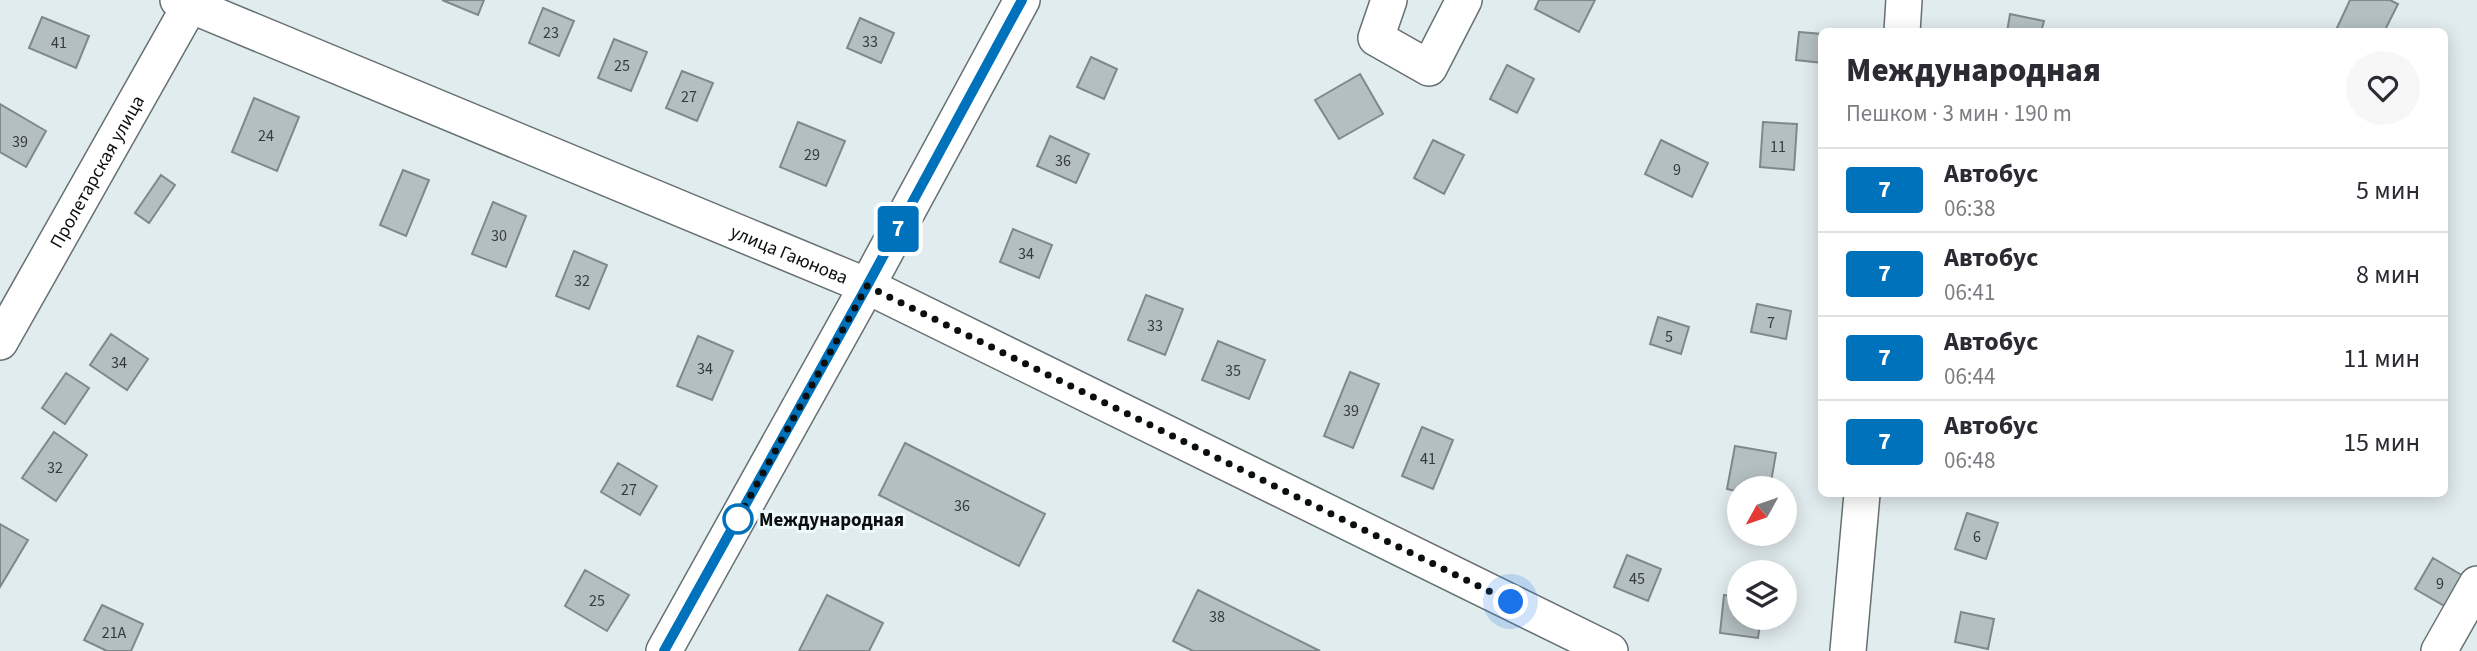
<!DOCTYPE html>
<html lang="ru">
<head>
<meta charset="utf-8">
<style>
  :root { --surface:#fff; --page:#f7f7f7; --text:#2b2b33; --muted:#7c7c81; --line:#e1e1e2 }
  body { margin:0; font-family:"Source Sans 3",sans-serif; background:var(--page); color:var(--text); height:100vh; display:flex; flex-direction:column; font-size:26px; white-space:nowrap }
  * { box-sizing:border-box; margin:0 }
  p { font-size:23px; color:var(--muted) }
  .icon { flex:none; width:38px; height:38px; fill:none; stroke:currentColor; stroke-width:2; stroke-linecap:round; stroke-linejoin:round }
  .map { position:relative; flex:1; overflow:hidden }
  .sheet { position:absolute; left:1818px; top:28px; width:630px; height:469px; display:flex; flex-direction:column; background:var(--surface); border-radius:10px; box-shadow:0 4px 18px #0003 }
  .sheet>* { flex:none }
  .badge { padding:0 14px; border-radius:5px; font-size:24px; line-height:46px }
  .needle { width:46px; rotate:230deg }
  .controls { position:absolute; left:1727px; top:476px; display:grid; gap:14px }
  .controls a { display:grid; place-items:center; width:70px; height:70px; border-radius:50%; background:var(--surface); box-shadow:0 4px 18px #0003; font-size:35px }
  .you { position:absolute; width:35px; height:35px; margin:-18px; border:5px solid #fff; border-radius:50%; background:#1a73e8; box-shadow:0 0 0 10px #1a73e833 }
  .map>.badge { position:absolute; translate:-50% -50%; box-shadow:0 0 0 4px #fff }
  .round { display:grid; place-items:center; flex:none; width:74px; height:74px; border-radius:37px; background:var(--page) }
  .overview { display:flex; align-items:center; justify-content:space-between; height:119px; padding:0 28px }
  h1 { font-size:33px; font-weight:800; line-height:52px }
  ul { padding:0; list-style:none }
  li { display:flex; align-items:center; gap:21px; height:84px; padding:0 28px; border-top:2px solid var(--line) }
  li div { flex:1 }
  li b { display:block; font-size:26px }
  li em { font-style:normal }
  li .badge { min-width:77px; font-weight:700; text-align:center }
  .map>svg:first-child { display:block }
</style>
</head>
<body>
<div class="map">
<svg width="2477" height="651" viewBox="0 0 2477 651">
  <rect width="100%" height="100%" fill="#e1ecee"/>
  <path fill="#b4bfc1" stroke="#7f898b" stroke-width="2" d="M442,0h42l-6,15z
    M1539,0h56l-16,32 -44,-23z
    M2350,0h40l8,4 -14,28h-49z
    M543,8l31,13 -15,35 -30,-13z
    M2010,14l34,7 -3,11h-34z
    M42,17l47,19 -13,32 -47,-20z
    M860,18l34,15 -13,30 -34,-15z
    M1799,32l23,2v29l-26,-3z
    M614,39l33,13 -16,39 -33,-13z
    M1091,57l26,12 -13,30 -27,-12z
    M1507,65l27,14 -17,34 -27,-14z
    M682,71l31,12 -16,38 -31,-13z
    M1360,74l23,40 -44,25 -24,-39z
    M254,98l45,19 -22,54 -45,-19z
    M0,104l46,27 -20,36 -26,-15z
    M798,122l47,19 -19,45 -46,-19z
    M1763,122l34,2 -3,46 -34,-3z
    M1050,136l39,18 -13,29 -39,-17z
    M1433,140l31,15 -20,39 -30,-16z
    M1661,140l47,23 -16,34 -47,-23z
    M403,170l26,10 -23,56 -26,-11z
    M161,175l14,10 -26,38 -14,-10z
    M493,202l33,14 -20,51 -34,-13z
    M1013,229l39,16 -13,33 -39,-16z
    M574,251l33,14 -18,44 -33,-13z
    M1146,295l37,14 -18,46 -37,-15z
    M1757,304l34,7 -5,28 -35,-7z
    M1658,317l31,10 -8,27 -31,-10z
    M111,334l37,25 -21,31 -37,-25z
    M698,336l35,15 -21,49 -35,-14z
    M1218,341l47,19 -16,39 -47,-19z
    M1350,372l29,12 -26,64 -29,-12z
    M66,373l23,15 -24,36 -23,-16z
    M1422,427l31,13 -20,49 -31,-13z
    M54,432l33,23 -31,46 -34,-23z
    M905,443l140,71 -26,52 -140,-71z
    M1735,446l41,7 -6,35h-30v4l-13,-3z
    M618,463l39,23 -17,29 -39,-23z
    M1967,513l31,10 -12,36 -31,-10z
    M0,524l28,16 -28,47z
    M1627,555l34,14 -13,32 -34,-14z
    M2433,558l32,19 -17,31 -33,-19z
    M585,570l44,25 -22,36 -42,-25z
    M1198,590l122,61h-127l-20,-10z
    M827,595l56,28 -14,28h-70z
    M1724,595l16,2v21h21l-3,20 -38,-5z
    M102,605l41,19 -12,27h-24l-23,-11z
    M1961,612l33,7 -6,30 -33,-7z"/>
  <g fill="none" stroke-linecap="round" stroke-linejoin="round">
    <g stroke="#667072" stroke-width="38">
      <g id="minor">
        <path id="s1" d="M178,0l689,286 743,365"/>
        <path d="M1389,0l-13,38 53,30 35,-68"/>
        <path d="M1902,32l2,-32"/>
        <path id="s2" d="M0,342l193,-342"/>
        <path d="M664,651l203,-365 155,-286"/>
        <path d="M1848,651l14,-157"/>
        <path d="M2439,651l38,-67"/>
      </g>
    </g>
    <use href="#minor" stroke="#fff" stroke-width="35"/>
  </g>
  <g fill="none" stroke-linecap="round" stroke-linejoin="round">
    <g stroke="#fff" stroke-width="16">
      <path id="line" d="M664,651l203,-365 155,-286"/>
    </g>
    <use href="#line" stroke="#0072bc" stroke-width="10"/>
    <path stroke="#0b0f0f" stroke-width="7" stroke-dasharray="0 12.6" d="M738,519l-6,10 135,-243 644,316"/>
  </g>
  <circle fill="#fff" stroke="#0072bc" stroke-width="3.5" cx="738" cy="519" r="14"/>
  <g text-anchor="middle" stroke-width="6" stroke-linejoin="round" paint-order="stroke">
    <g font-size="16" fill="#353b3c">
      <text x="551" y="38">23</text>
      <text x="870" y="47">33</text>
      <text x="59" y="48">41</text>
      <text x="622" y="71">25</text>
      <text x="689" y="102">27</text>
      <text x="266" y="141">24</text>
      <text x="20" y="147">39</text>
      <text x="1778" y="152">11</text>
      <text x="812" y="160">29</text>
      <text x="1063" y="166">36</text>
      <text x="1677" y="175">9</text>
      <text x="499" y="241">30</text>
      <text x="1026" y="259">34</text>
      <text x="582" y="286">32</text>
      <text x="1771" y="328">7</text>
      <text x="1155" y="331">33</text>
      <text x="1669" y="342">5</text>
      <text x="119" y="368">34</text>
      <text x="705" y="374">34</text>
      <text x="1233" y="376">35</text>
      <text x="1351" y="416">39</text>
      <text x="1428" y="464">41</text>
      <text x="55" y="473">32</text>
      <text x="629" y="495">27</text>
      <text x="962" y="511">36</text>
      <text x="1977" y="542">6</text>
      <text x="1637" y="584">45</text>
      <text x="2440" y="589">9</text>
      <text x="597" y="606">25</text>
      <text x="1217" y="622">38</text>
      <text x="114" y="638">21А</text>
    </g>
    <g font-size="19" fill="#0b0f0f" stroke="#eef9fb">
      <text dy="7" stroke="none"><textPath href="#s2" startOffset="196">Пролетарская улица</textPath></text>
      <text dy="7" stroke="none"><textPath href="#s1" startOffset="662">улица Гаюнова</textPath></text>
    </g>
    <g font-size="19" font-weight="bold" fill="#0b0f0f" stroke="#eef9fb" text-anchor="start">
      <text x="759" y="526">Международная</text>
    </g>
  </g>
</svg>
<div class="controls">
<a><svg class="needle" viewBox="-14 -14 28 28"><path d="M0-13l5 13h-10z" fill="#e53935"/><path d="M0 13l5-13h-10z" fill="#7c7c81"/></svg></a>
<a><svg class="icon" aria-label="layers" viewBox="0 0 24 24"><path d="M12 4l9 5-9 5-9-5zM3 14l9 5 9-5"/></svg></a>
</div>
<div class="you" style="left:1511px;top:602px"></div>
<b class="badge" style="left:898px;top:229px;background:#0072bc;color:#fff">7</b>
<section class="sheet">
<div class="overview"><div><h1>Международная</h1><p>Пешком · 3 мин · 190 m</p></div><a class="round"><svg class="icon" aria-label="heart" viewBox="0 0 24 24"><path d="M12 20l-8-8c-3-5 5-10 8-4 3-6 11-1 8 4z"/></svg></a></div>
<ul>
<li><span class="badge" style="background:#0072bc;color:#fff">7</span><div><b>Автобус</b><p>06:38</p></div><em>5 мин</em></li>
<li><span class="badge" style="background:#0072bc;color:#fff">7</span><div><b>Автобус</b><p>06:41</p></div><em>8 мин</em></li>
<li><span class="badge" style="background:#0072bc;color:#fff">7</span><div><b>Автобус</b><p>06:44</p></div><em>11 мин</em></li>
<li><span class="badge" style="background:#0072bc;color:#fff">7</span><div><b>Автобус</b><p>06:48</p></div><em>15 мин</em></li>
</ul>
</section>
</div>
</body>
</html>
